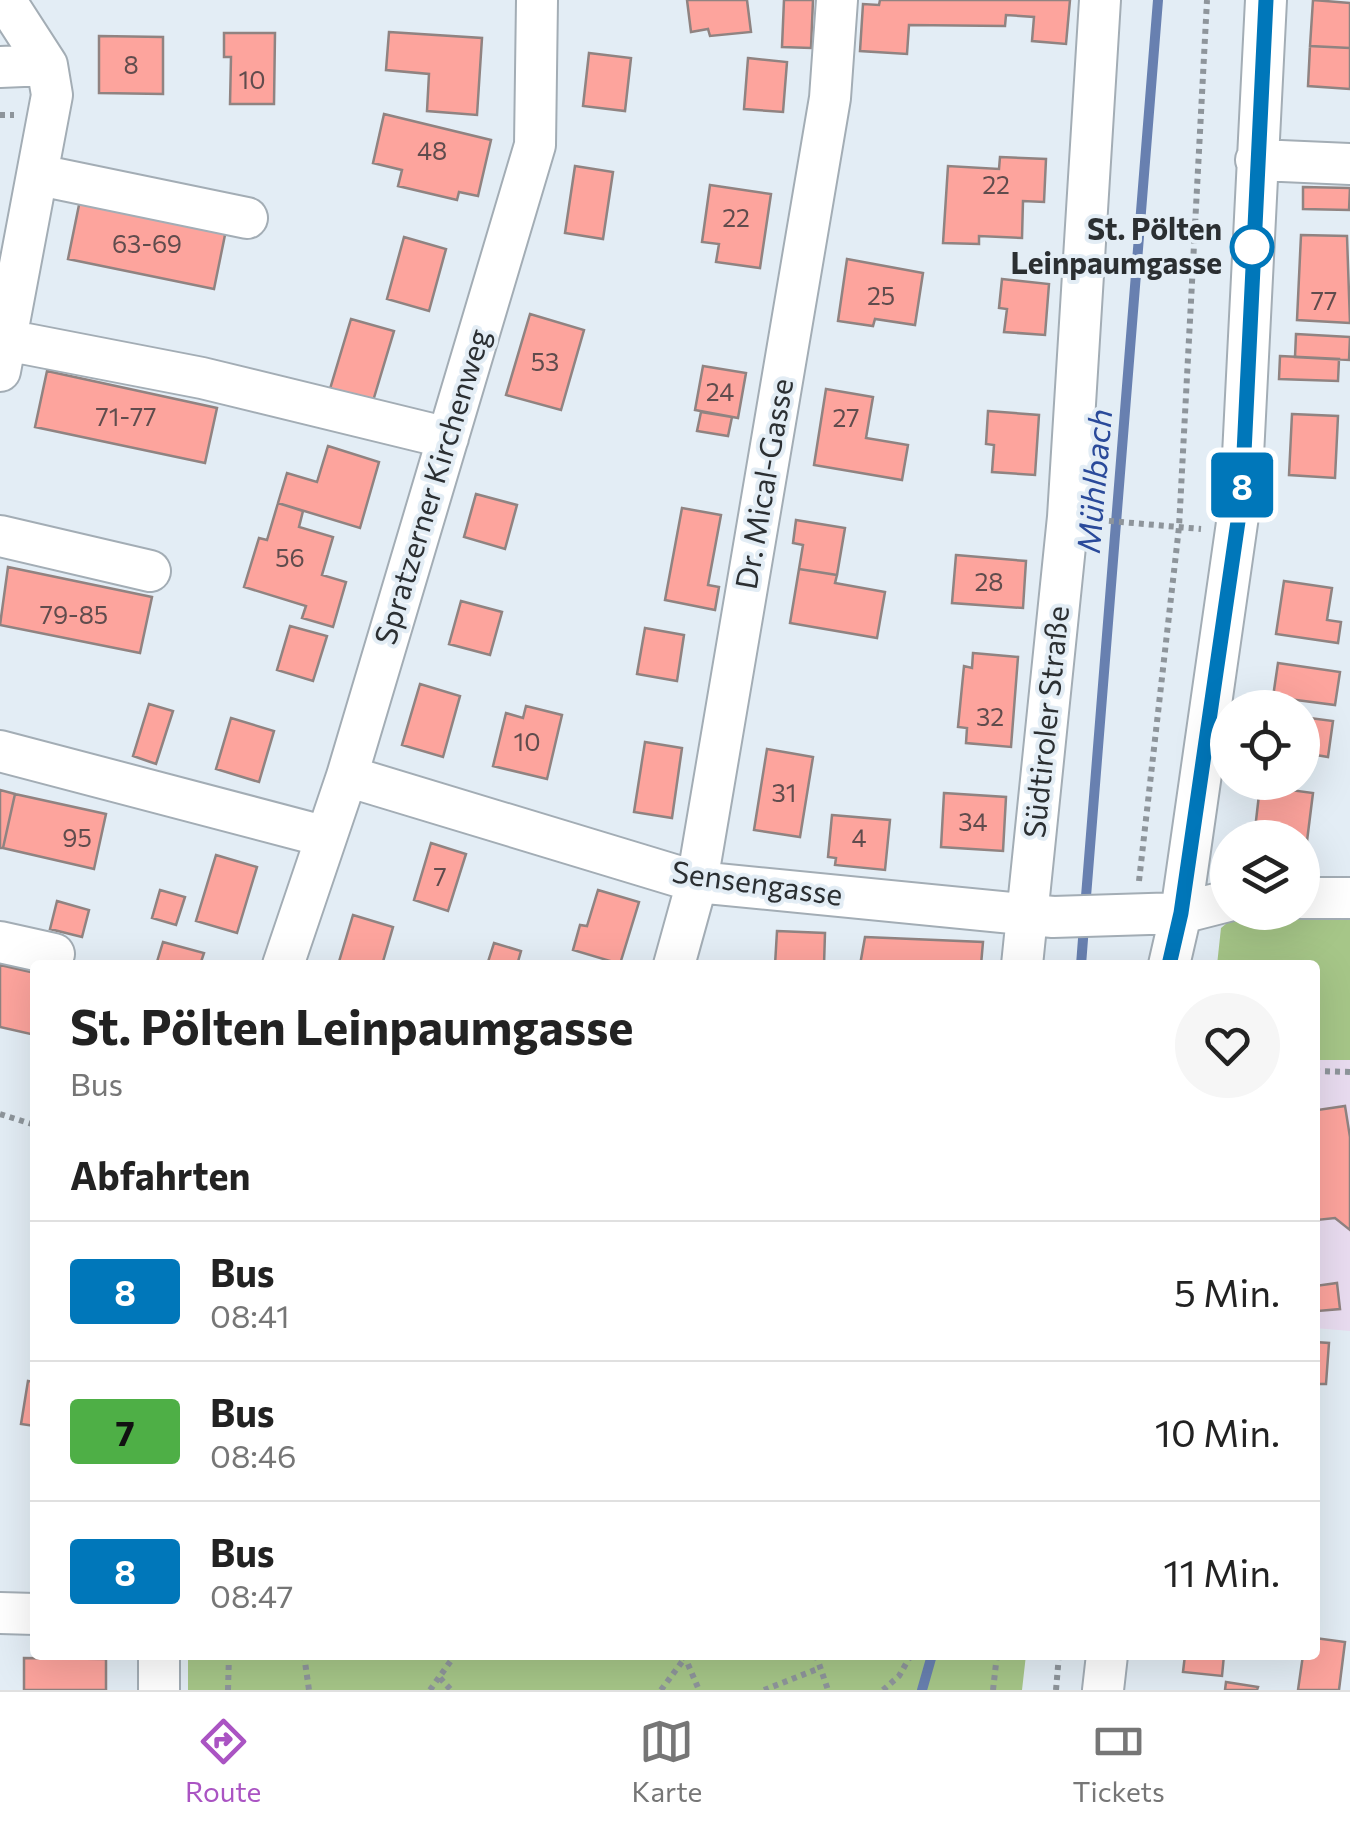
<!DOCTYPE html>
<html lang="de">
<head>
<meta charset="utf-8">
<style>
  :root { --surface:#fff; --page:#f6f6f6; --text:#222; --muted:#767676; --line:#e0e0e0; --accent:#aa54c3 }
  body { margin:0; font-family:Commissioner,sans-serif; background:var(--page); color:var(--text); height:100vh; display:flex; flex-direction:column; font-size:38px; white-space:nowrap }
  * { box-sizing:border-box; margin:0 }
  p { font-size:32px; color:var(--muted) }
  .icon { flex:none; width:55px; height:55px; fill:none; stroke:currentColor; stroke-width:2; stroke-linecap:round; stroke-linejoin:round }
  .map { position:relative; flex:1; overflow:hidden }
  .side { position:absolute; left:30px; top:960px; width:1290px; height:700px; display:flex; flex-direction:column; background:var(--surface); border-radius:10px; box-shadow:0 10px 40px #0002 }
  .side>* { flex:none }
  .badge { padding:0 20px; border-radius:8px; font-size:35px; line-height:65px }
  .controls { position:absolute; left:1210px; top:690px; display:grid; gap:20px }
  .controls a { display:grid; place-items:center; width:110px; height:110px; border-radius:50%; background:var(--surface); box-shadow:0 10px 40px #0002; font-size:50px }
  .map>.badge { position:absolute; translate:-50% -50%; box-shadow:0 0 0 5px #fff }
  h2 { padding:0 40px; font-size:38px; line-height:90px }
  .round { display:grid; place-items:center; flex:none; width:105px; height:105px; border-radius:52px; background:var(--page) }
  .headline { display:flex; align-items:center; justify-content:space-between; height:170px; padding:0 40px }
  h1 { font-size:48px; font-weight:700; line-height:75px }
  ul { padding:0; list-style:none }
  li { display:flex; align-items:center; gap:30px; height:140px; padding:0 40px; border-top:2px solid var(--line) }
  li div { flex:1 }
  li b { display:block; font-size:38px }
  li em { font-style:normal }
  li .badge { min-width:110px; font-weight:700; text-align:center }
  .menu { display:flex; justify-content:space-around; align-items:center; height:140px; border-top:2px solid var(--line); background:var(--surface); font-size:28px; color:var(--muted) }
  .menu a { display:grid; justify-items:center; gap:5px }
  .menu .active { color:var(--accent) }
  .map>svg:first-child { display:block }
</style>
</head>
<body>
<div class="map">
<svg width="1350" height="1690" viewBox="0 0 1350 1690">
  <rect width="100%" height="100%" fill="#e3edf5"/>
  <path fill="#e9dcf0" d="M1315,1060h35v271l-35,-3z"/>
  <path fill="#a6c688" d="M1350,911v149h-35v-95h-98l4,-37 18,-15z
    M188,1655h838l-4,35h-834z"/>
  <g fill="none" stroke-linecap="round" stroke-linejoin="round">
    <path stroke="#6880b0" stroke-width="10" d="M1085,909l73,-909
      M1081,965l3,-39
      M922,1690l10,-35"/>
  </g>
  <path fill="#fda49d" stroke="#908381" stroke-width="2.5" d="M687,0h60l4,32 -41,4 -2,-7 -17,3z
    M784,0h29l-2,48 -29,-1z
    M880,0h190l-4,44 -34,-3 2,-24 -28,-2 -1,11 -96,-1 -2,29 -47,-3 3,-47 16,1z
    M1313,0l37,3v45l-40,-2z
    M389,32l93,6 -5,77 -50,-4 2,-37 -43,-4z
    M224,33h51l-1,71h-44l1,-47h-7z
    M99,36l64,1v57l-64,-1z
    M1310,46l40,2v41l-42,-3z
    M589,53l42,5 -6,53 -42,-5z
    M748,58l39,4 -4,50 -39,-3z
    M384,114l107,26 -13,56 -19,-4 -2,8 -59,-14 4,-16 -29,-7z
    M1000,157l46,2 -2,43 -21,-1 -1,37 -43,-2v8l-36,-1 5,-77 51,3z
    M575,166l38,6 -10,67 -38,-6z
    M710,185l61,9 -11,74 -44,-6 3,-18 -17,-2z
    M1303,187l47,1 -1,22 -46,-1z
    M80,200l146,30 -12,59 -146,-30z
    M1301,235l46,1 3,87 -53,-3z
    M404,237l42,12 -17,62 -42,-12z
    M847,259l76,14 -8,52 -40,-6 -2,7 -35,-5z
    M1002,279l47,5 -4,51 -41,-3 3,-23 -8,-1z
    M530,314l54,16 -23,80 -55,-15z
    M351,319l43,12 -21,70 -43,-12z
    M1296,334l54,3 -1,23 -54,-3z
    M1280,356l59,3 -1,22 -59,-2z
    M703,366l43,7 -8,45 -43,-8z
    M47,371l170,37 -12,55 -170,-36z
    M826,389l47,8 -7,41 42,7 -6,35 -88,-15z
    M988,411l51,4 -4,60 -43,-3 2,-27 -8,-1z
    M701,412l31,5 -4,19 -31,-5z
    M1292,414l46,2 -3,62 -46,-3z
    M328,446l51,16 -19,66 -82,-25 9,-30 30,9z
    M476,494l41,11 -12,44 -41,-12z
    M278,503l25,8 -4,16 34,10 -11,38 24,7 -13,45 -31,-9 4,-12 -62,-19 15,-49 8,2z
    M682,508l39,7 -13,70 11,2 -4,23 -50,-10z
    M796,520l49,8 -8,47 -38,-6 4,-24 -10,-2z
    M956,555l70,6 -3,47 -71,-5z
    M8,567l144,30 -12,56 -140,-28z
    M799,569l38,6 -2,8 50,9 -8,46 -87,-15z
    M1284,581l48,7 -5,32 14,2 -3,21 -62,-9z
    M461,601l41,11 -12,43 -41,-11z
    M290,626l37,10 -14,45 -36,-11z
    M645,628l39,7 -7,46 -40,-7z
    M973,653l45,4 -7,90 -45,-4 1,-15 -9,-1 6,-61 8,2z
    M1278,663l62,9 -5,33 -62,-8z
    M420,684l40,12 -17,61 -41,-12z
    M149,704l24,7 -17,53 -23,-8z
    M526,706l36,9 -15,64 -54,-13 13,-53 17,5z
    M1302,717l31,4 -5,36 -24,-4 -2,11z
    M231,718l43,13 -15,51 -43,-13z
    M645,742l37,6 -10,70 -38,-6z
    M767,749l46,8 -13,80 -46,-7z
    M1260,786l53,7 -8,64 -3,-19h-48z
    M0,790l15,4 -12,54h-3z
    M944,793l62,4 -3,54 -62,-4z
    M15,794l91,20 -12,55 -91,-21z
    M832,815l58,5 -5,50 -50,-5 1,-7 -8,-1z
    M431,843l35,11 -18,57 -34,-11z
    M216,855l41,12 -20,66 -41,-12z
    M160,890l25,7 -9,28 -24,-7z
    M598,890l41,12 -19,62 -47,-14 7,-25 7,1z
    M57,901l32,9 -7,27 -32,-8z
    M353,915l40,12 -11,38h-44z
    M777,931l48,2 -1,32h-49z
    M865,937l118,5 -2,23h-121z
    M163,942l41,11 -4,12h-44z
    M494,943l27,8 -4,14h-30z
    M0,965l35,8v62l-35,-8z
    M1315,1106l3,4 27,-4 5,31v93l-15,-12 -18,2 -2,-8z
    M1337,1283l3,26 -22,2 -3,-25z
    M1315,1342l14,1 -3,41h-11z
    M28,1381l7,1v44l-14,-2z
    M1315,1638l30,4 -6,48h-41l5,-35h12z
    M1185,1655h39l-2,21 -39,-4z
    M24,1658l82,1v31h-82z
    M1226,1682l32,5 -1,3h-32z"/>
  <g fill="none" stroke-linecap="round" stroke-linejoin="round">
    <g stroke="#a3adb5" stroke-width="44">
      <path id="minor" d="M0,67l47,-2
        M1256,160l94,4
        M39,175l208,43
        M6,340l196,38 246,60
        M0,371l52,-276 -5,-30 -42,-65
        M0,536l150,35
        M0,751l323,85
        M347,776l350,106 356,35 128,-4 47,-12
        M1302,898h48
        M0,942l54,12
        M283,965l64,-189 188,-631 2,-145
        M674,965l23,-83 133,-784 7,-98
        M1022,965l46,-448 32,-517
        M1169,965l12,-52 60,-418 25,-495
        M0,1613l35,1
        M159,1690v-35
        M1103,1690l4,-35"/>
    </g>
    <path stroke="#8e959b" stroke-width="6" stroke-dasharray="5 5" stroke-linecap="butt" d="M0,115h14
      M1099,520l102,9
      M1139,881l40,-354 28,-527
      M1315,1071l35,1
      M0,1114l35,11
      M304,1655l5,35
      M684,1655l15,35
      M816,1655l12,35
      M440,1678l11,12
      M228,1690l1,-35
      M430,1690l25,-35
      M661,1690l26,-35
      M764,1690l56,-22
      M883,1690l16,-14 12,-21
      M993,1690l4,-35
      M1056,1690l3,-35"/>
    <use href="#minor" stroke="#fff" stroke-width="40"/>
  </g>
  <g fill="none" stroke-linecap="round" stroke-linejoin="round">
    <g stroke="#fff" stroke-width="22">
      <path id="line" d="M1169,965l12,-52 61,-419 24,-494"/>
    </g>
    <use href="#line" stroke="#0077ba" stroke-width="15"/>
  </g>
  <circle fill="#fff" stroke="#0077ba" stroke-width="5" cx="1252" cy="247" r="20"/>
  <g text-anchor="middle" stroke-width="8" stroke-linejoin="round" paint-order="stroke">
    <g font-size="25" fill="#604c4d">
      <text x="131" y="74">8</text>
      <text x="252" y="89">10</text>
      <text x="432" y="160">48</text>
      <text x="996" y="194">22</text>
      <text x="736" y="227">22</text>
      <text x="147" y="253">63-69</text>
      <text x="881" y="305">25</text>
      <text x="1324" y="310">77</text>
      <text x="545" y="371">53</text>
      <text x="720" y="401">24</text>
      <text x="126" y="426">71-77</text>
      <text x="846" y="427">27</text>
      <text x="290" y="567">56</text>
      <text x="989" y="591">28</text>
      <text x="74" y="624">79-85</text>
      <text x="990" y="726">32</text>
      <text x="527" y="751">10</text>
      <text x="784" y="802">31</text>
      <text x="973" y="831">34</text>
      <text x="77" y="847">95</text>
      <text x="859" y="847">4</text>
      <text x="440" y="886">7</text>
    </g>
    <g font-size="30" font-weight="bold" fill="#2b2f32" stroke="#e3edf5" text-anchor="end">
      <text x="1222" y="240">St. Pölten<tspan x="1222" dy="34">Leinpaumgasse</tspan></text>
    </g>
    <g font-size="30" fill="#2b2f32" stroke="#e3edf5">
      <text transform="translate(765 484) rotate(-80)" y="10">Dr. Mical-Gasse</text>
      <text transform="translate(433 487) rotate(-73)" y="10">Spratzerner Kirchenweg</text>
      <text transform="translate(1047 722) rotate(-84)" y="10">Südtiroler Straße</text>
      <text transform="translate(757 884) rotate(8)" y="10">Sensengasse</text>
    </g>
    <g font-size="32" font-style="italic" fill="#2a4a9a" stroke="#e3edf5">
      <text transform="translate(1095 481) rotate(-85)" y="11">Mühlbach</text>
    </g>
  </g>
</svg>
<div class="controls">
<a><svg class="icon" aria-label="locate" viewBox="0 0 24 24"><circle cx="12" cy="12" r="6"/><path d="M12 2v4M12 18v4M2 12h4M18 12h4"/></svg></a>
<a><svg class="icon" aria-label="layers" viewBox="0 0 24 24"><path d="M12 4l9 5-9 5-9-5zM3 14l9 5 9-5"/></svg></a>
</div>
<b class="badge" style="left:1242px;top:485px;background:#0077ba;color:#fff">8</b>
<section class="side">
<div class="headline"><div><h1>St. Pölten Leinpaumgasse</h1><p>Bus</p></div><a class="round"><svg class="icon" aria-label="heart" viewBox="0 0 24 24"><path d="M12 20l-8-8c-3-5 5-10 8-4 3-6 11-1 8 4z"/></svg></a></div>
<h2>Abfahrten</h2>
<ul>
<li><span class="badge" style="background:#0077ba;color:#fff">8</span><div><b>Bus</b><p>08:41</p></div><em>5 Min.</em></li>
<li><span class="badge" style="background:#4eaf46;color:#111">7</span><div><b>Bus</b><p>08:46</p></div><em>10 Min.</em></li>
<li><span class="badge" style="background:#0077ba;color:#fff">8</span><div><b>Bus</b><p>08:47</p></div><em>11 Min.</em></li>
</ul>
</section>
</div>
<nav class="menu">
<a class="active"><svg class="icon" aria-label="directions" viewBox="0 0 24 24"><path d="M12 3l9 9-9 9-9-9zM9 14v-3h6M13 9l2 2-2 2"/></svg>Route</a>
<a><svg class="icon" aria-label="map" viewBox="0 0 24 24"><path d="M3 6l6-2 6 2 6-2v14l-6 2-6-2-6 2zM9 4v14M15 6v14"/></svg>Karte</a>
<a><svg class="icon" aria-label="tickets" viewBox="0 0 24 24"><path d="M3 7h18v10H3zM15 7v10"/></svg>Tickets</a>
</nav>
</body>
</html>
